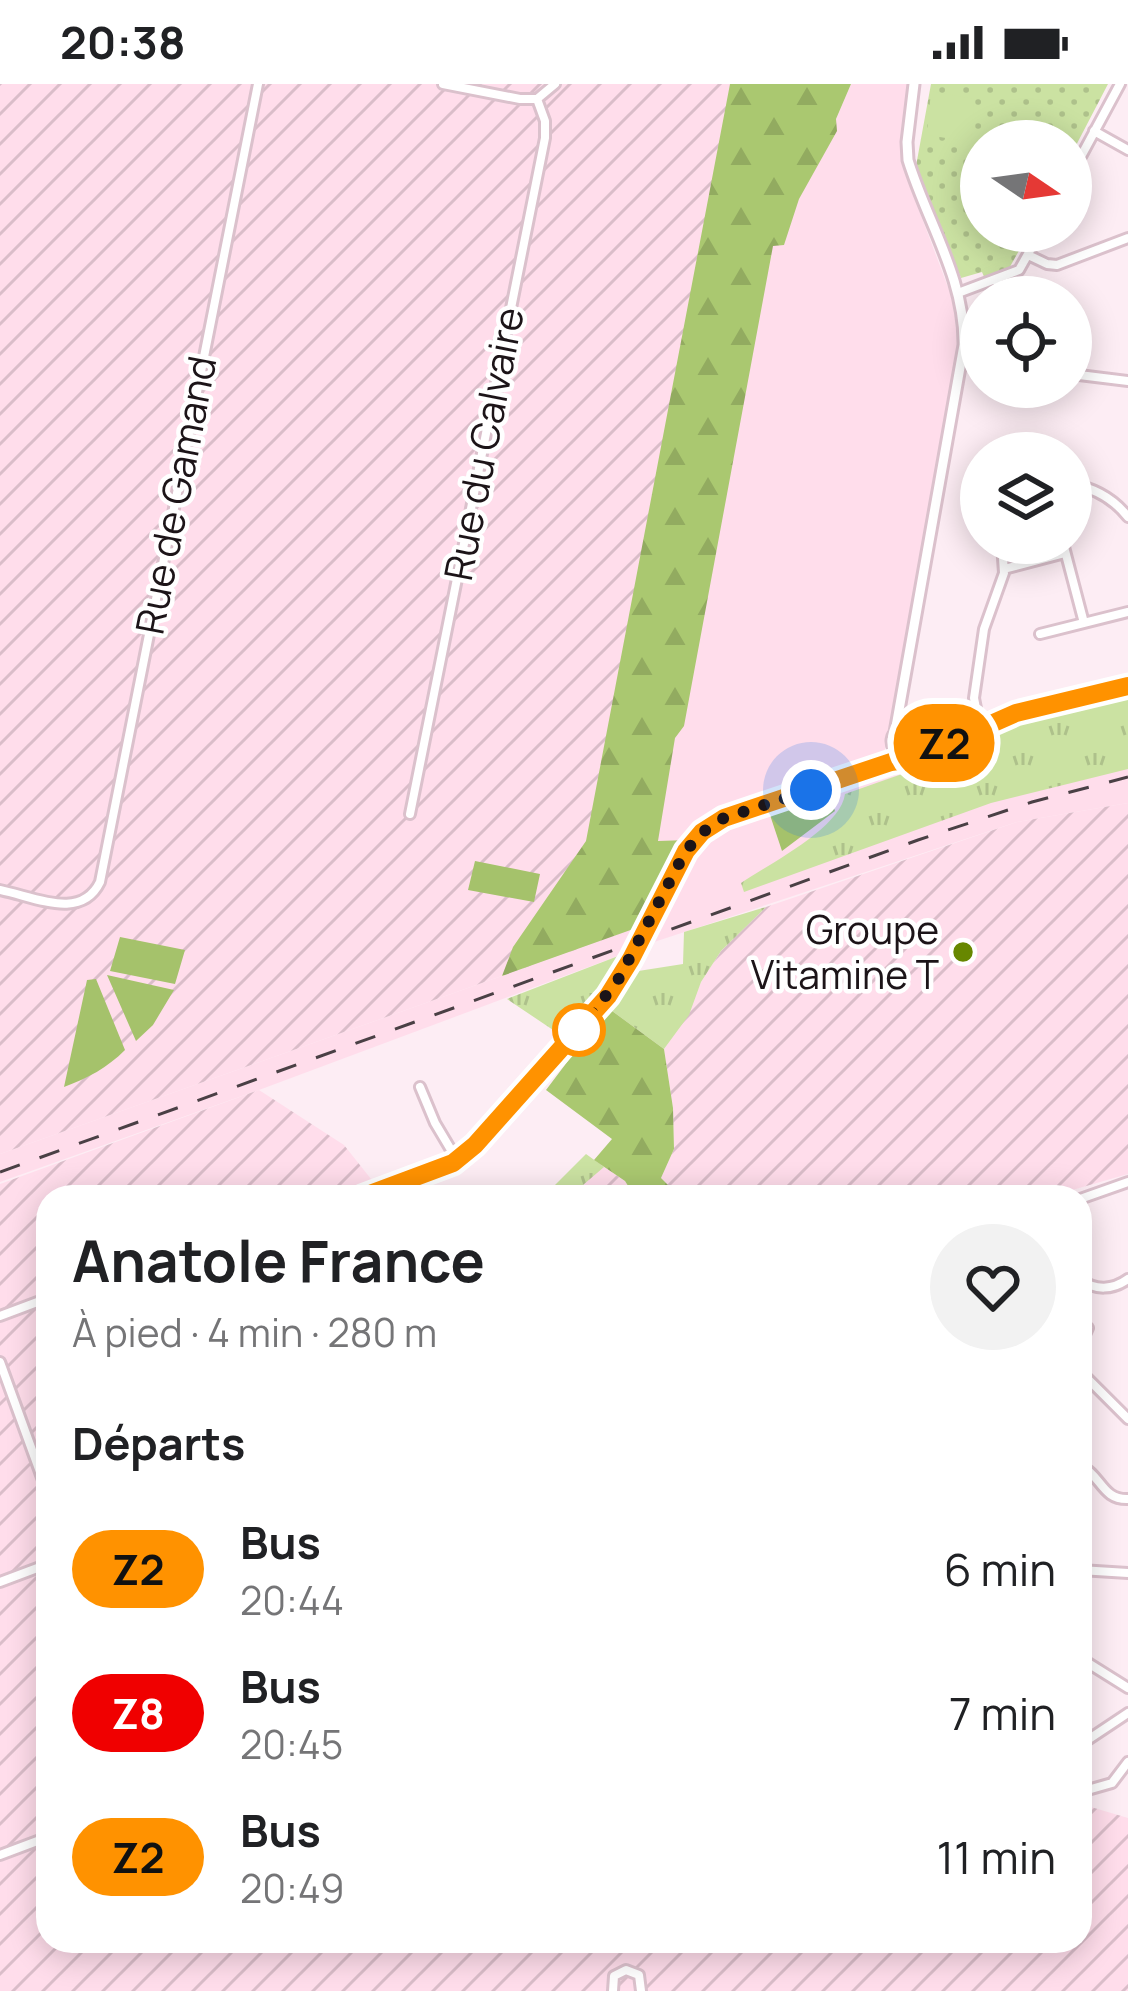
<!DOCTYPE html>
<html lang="fr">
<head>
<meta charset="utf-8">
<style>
  :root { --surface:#fff; --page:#f2f2f2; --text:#202124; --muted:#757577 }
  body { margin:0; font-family:Manrope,sans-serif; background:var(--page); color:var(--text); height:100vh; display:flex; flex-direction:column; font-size:45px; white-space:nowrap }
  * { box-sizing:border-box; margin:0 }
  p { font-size:39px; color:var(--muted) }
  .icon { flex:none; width:66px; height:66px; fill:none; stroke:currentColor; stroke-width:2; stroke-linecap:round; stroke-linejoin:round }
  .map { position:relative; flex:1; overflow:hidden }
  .details { position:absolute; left:36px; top:1101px; width:1056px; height:768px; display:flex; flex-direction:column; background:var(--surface); border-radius:36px; box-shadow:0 6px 30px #0003 }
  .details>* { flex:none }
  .badge { padding:0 24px; border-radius:39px; font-size:42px; line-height:78px }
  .needle { width:78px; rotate:103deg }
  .buttons { position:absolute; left:960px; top:36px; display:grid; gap:24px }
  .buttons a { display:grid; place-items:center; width:132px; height:132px; border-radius:50%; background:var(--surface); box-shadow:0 6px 30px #0003; font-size:60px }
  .you { position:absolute; width:60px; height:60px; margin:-30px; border:9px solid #fff; border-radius:50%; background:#1a73e8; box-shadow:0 0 0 18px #1a73e833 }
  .map>.badge { position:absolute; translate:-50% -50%; box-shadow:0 0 0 6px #fff }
  h2 { padding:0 36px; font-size:45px; line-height:108px }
  .round { display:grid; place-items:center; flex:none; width:126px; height:126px; border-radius:63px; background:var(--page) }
  .headline { display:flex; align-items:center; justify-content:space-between; height:204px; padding:0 36px }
  h1 { font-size:57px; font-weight:700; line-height:90px }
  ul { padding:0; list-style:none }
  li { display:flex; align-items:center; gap:36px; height:144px; padding:0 36px }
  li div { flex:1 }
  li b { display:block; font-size:45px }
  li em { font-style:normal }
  li .badge { min-width:132px; font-weight:700; text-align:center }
  .status { display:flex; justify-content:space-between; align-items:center; height:84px; padding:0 60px; background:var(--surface); direction:ltr }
  .status svg { height:33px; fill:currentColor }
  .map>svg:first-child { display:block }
</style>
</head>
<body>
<div class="status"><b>20:38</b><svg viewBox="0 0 49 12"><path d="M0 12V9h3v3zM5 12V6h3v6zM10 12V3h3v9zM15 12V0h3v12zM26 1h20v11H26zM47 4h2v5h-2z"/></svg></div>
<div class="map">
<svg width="1128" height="1907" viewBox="0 0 1128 1907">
  <defs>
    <pattern id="industrial-furrows" width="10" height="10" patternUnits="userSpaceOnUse" patternTransform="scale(3)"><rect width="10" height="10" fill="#ffddeb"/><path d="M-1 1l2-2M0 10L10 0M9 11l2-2" fill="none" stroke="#dabdc9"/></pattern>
    <pattern id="grass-tufts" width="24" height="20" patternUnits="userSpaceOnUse" patternTransform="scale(3)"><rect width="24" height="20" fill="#cbe2a2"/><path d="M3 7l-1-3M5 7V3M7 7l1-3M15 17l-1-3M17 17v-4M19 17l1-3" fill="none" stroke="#aec18b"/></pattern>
    <pattern id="forest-firs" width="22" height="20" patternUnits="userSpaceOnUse" patternTransform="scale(3)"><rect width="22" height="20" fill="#aac870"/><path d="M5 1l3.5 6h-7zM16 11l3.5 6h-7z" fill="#92ab60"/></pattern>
    <pattern id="park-dots" width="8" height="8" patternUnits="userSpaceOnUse" patternTransform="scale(3)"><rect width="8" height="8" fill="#cbe2a2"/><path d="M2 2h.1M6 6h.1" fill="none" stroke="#aec18b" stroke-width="1.8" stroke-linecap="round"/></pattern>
  </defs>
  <rect width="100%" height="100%" fill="#fdedf4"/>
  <path fill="#ffddeb" d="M758,0l78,35 15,-35h57l-7,48 1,33 52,138 4,53 -79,425 43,-14 99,-43 107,-32v111l-111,19 -372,123 9,-21 -15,3 -13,26 -367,137 -259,92v-28l592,-210z"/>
  <path fill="url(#industrial-furrows)" d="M0,0h758l-166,860 -592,210z
    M1128,719v371l-80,23h-384l5,-11 -8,-8 13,-29 -1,-41 -9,-59 23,-34 14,-33 20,-31 45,-44 251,-85z
    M259,1006l85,55 27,34 5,18h-328v744h1032v-141l11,7 37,11v173h-1128v-807z
    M594,1076l31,21 10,16h-74z"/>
  <path fill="url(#grass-tufts)" d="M1128,608v77l-137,34 -247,89 -3,-9c28,-19 100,-55 104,-89l77,-27 99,-43z
    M766,823l-45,44 -20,31 -12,33 -25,34 -56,-41 24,-36 51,-8 1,-32z
    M626,869l-35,45 -35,34 -49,-33z
    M586,1070l18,13 -35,30h-26z"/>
  <path fill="url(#forest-firs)" d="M730,0h121l-15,35 1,12 -38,68 -15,46 -11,1 -89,480 -9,12 -17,103 30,-1 -49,87 -137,49 11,-29 73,-106z
    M608,924l56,41 9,59 1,41 -13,29 8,8 -5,11h-29l-10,-16 -31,-21 18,-21 -66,-49z"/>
  <path fill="url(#park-dots)" d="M931,0h177l-37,71v-14h-90v90h49l-37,66 -11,-25 -21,6 -45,-112z"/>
  <path fill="#cbe2a2" d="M931,7l43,8 -3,43 -44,-7z"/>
  <path fill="#a5c26b" d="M830,713l5,14 -53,40 -12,-36z
    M475,777l65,13 -6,28 -66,-12z
    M120,853l65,13 -10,34 -65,-13z
    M107,891l67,15 -21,35 -17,16z
    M96,895l29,71c-18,18 -37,28 -61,37l23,-107z"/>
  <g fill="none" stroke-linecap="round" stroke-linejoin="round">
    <g stroke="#dbc1cc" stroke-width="14">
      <path id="minor" d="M443,0l77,15h17
        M537,15l18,-15
        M1094,47l34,19
        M1071,91l49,-91
        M1028,171l19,9 10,1 71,-27
        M997,195l3,18
        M958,209l61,-23 22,-39
        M981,253v1
        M1071,290l57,7
        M1071,400c24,4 42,14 57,33
        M1063,459l21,80
        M1004,485l61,-16
        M1040,550l88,-22
        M980,645l-6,-31 10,-69 20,-56 -2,-30
        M410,730l135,-676v-17l-8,-22
        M0,806c35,7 81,31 100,-8l158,-798
        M420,1003l15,36 22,37
        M362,1113l20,-7
        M1080,1115l48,-17
        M1080,1195c15,12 33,11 48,0
        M0,1232l48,-18
        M1080,1262l8,-18
        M0,1278l48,132
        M1080,1287l48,48
        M1080,1381c22,11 22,35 48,34
        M1080,1486l48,3
        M0,1498l48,-18
        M1080,1574l48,30
        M1080,1661l48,-32
        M1091,1705l21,-6 16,-21
        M0,1771l48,-18
        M613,1907l1,-15 12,-6 13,5 2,16"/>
    </g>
    <g stroke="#dbc1cc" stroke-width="15">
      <path id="tertiary" d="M894,654l70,-393c1,-67 -37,-123 -56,-185l-1,-18 7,-58
        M903,675c-16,-11 -15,-32 6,-28 12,2 19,9 32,10
        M385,1113l-3,-7 65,-24 20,-13 137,-152 27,-42 58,-114 13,-13 22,-14 172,-58 15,-1 16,-11 38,-12 51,-22 112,-28"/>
    </g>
    <use href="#minor" stroke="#fff" stroke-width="8"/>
    <use href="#tertiary" stroke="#fff" stroke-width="9"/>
    <path stroke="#4a4045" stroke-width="3" stroke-dasharray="21 21" stroke-linecap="butt" d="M0,1088l918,-332 114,-38 96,-25"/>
  </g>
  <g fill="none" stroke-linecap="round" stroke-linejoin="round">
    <g stroke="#fff" stroke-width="27">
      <path id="line" d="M362,1113l91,-34 22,-18 133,-149 23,-37 55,-108 16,-19 22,-14 167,-56 20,-3 16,-11 37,-12 52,-23 112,-27"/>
    </g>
    <use href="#line" stroke="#ff9200" stroke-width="18"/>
    <path stroke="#1c1418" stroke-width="12" stroke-dasharray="0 21.6" d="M579,946l39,-50 64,-122 15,-22 27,-18 87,-28"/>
  </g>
  <circle fill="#678700" stroke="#fff" stroke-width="4.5" cx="963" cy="868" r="12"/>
  <circle fill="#fff" stroke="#ff9200" stroke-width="6" cx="579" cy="946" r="24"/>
  <g text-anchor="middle" stroke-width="9" stroke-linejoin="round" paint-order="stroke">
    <g font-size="39" fill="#1c1418" stroke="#fff">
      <text transform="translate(484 360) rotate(-79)" y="14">Rue du Calvaire</text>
      <text transform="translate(176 411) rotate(-79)" y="14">Rue de Gamand</text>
    </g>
    <g font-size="39" fill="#1c1418" stroke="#fff" text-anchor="end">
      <text x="939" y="860">Groupe<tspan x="939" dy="45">Vitamine T</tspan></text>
    </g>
  </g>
</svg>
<div class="buttons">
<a><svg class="needle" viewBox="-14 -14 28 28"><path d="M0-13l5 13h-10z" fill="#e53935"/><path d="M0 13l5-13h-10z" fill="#757577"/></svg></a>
<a><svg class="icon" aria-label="locate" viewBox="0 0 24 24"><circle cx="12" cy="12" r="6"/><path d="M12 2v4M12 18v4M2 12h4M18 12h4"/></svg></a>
<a><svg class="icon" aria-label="layers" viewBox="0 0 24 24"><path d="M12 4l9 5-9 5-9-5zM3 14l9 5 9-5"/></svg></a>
</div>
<div class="you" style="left:811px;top:706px"></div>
<b class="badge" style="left:944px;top:659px;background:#ff9200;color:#111">Z2</b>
<section class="details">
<div class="headline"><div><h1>Anatole France</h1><p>À pied · 4 min · 280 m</p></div><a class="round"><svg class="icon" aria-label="heart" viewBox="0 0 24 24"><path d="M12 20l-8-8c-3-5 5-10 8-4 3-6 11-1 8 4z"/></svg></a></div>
<h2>Départs</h2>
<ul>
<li><span class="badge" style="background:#ff9200;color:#111">Z2</span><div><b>Bus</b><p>20:44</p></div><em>6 min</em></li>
<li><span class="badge" style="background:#f00000;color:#fff">Z8</span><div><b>Bus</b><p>20:45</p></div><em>7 min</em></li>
<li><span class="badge" style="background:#ff9200;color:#111">Z2</span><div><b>Bus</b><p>20:49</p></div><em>11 min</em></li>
</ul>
</section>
</div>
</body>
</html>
